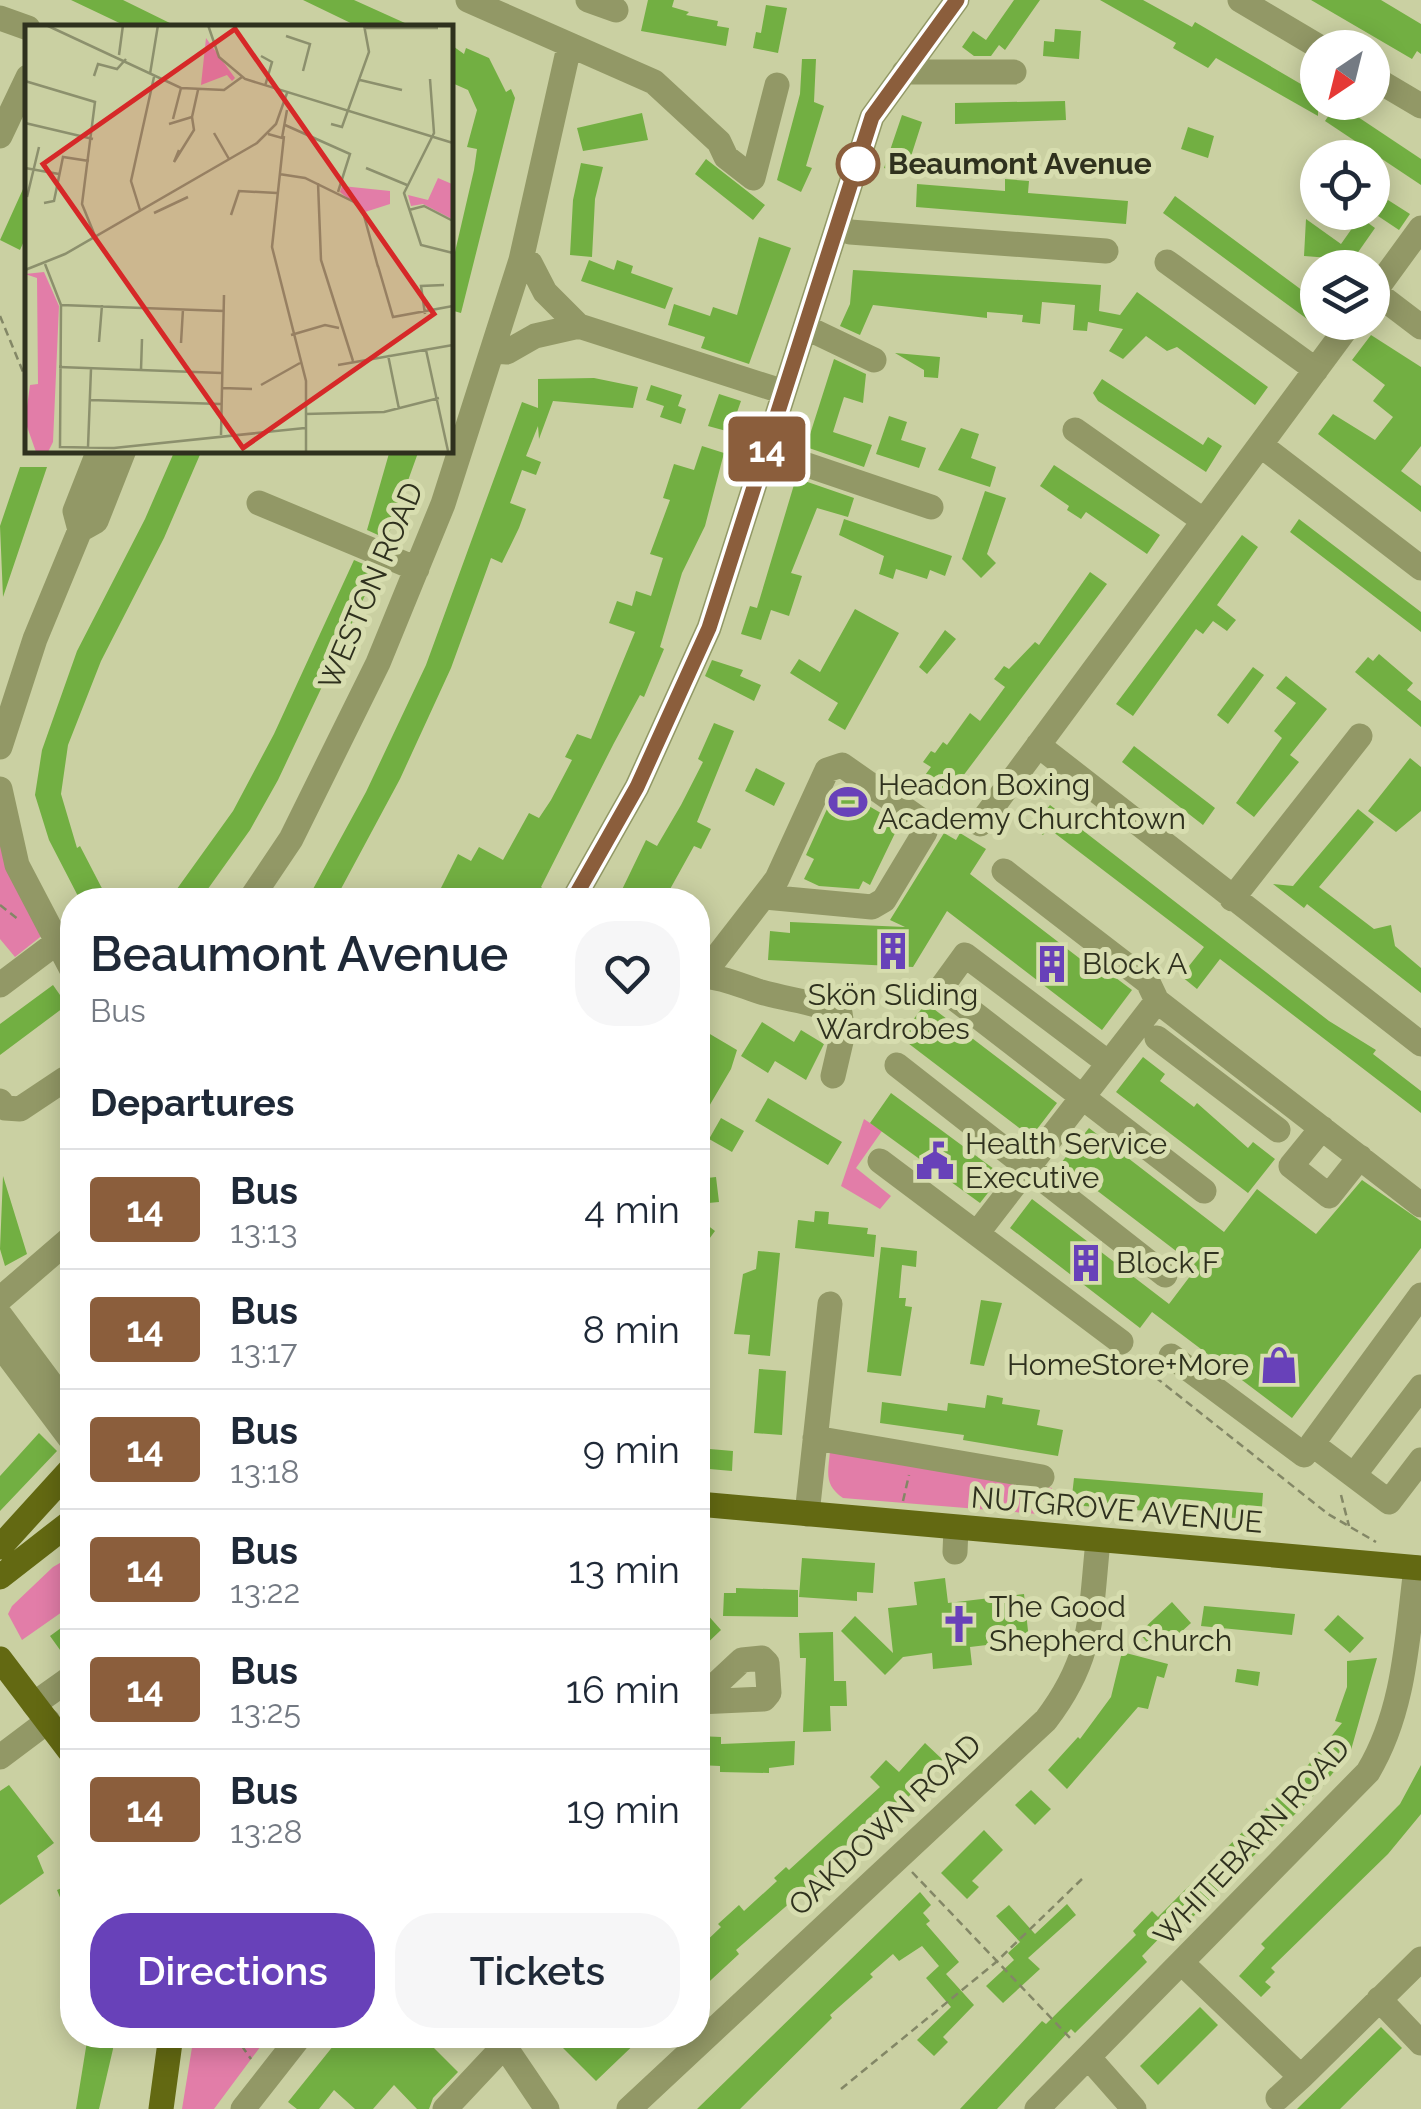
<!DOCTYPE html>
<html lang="en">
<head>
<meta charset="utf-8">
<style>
  :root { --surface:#fff; --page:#f6f6f7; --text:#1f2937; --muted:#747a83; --line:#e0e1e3; --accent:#6841b9 }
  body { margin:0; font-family:Raleway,sans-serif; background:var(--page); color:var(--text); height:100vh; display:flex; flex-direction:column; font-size:38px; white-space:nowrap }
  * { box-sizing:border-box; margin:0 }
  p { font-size:32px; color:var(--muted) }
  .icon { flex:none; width:55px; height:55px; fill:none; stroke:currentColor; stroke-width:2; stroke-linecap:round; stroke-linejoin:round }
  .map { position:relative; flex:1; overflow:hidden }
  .panel { position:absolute; left:60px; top:888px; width:650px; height:1160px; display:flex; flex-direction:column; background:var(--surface); border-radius:40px; box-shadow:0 5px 25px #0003 }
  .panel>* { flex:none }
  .badge { padding:0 20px; border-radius:8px; font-size:35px; line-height:65px }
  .needle { width:65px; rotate:215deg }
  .buttons { position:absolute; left:1300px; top:30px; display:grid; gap:20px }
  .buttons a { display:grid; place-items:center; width:90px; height:90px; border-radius:50%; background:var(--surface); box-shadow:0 5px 25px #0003; font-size:50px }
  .map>.badge { position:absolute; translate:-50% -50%; box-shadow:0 0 0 5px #fff }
  h2 { padding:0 30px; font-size:38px; line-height:90px }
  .round { display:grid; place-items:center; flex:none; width:105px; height:105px; border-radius:40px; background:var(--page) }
  .summary { display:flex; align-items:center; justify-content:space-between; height:170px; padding:0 30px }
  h1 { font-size:48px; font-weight:600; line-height:75px }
  .cta { display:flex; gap:20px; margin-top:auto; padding:20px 30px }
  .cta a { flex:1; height:115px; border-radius:40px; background:var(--accent); color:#fff; font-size:40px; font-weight:600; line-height:115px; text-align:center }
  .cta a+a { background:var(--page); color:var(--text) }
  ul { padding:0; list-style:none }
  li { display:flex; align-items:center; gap:30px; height:120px; padding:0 30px; border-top:2px solid var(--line) }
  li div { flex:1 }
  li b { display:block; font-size:38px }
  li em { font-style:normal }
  li .badge { min-width:110px; font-weight:700; text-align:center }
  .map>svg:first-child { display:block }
</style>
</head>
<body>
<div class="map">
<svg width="1421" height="2109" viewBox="0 0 1421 2109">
  <rect width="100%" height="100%" fill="#cad0a2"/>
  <path fill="#e27da8" d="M0,835l44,99 -29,23 -15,-18z
    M864,1119l18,12 -26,37 35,28 -11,13 -39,-23z
    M830,1451l222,37 -1,27 -208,-17c-19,-13 -15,-25 -13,-47z
    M72,1556v49l-50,35 -14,-26 4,-8 41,-39z
    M194,2035h75l-55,74h-32z"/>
  <path fill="#72af42" d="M71,0h52l57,28h-50z
    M303,0h51l62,28h-55z
    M648,0h26l-2,7 17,5 -3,3 32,6 -1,5 12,2 -3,18 -85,-15z
    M1014,0h26l-35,50 -6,-5 -8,11h-17l-12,-9 11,-16 13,9z
    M1100,0h43l49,27 3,-5 123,72v22l-102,-58 -8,10 -35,-20 3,-5z
    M1311,0h70l40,24v30l-4,-3 -5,8z
    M766,5l21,3 -9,45 -25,-5 3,-16 5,1z
    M1055,29l26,2 -2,28 -36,-3 1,-15 10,1z
    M450,44l14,10 2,-6 23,10 17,34 5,-3 4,9 -54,215 -11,-3v-59l5,1 19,-82 3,-21 -10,-2 10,-37 -9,-20 -16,-7z
    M802,59h14l-2,43 10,4 -18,60 6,2 -11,24 -24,-12 23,-86z
    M1065,101l1,19 -111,4v-21z
    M1337,103l84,56v26l-96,-64z
    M642,113l6,27 -65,11 -6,-23z
    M902,115l20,7 -17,53 -21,-7z
    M1188,127l26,9 -6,22 -27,-9z
    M706,159l59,46 -12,15 -58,-46z
    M581,163l22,4 -8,32 -3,58 -22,-2 3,-55z
    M28,178v54l-8,18 -20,-10z
    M1005,179l24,2 -1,12 100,8 -2,23 -210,-17 1,-23 88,7z
    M1175,196l143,106v25l-155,-114z
    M1388,200l22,14 -11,16 -21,-14z
    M1360,217l15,11 -28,40h-23l6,-10 -26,-2 2,-37 35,25z
    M759,237l32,11 -42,116 -48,-16 4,-11 -37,-12 6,-21 36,12 3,-9 24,8z
    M589,260l25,10 3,-10 16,6 -2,7 42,15 -8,21 -84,-28z
    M853,270l248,15 -2,26 21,4 17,-23 131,95 -13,18 -78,-58 -10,4 -21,-15 -23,23 -14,-8 14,-22 -35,-7 -1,9 -14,-1 2,-25 -33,-3 -2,22 -18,-2 1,-7 -36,-3v6l-114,-13 -13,30 -20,-9 10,-22z
    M1371,335l50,32v79l-20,25 20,15v26l-103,-78 15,-20 42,26 18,-23 -20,-16 12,-16 -33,-25z
    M895,353l45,4 -2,21 -14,-1v-7z
    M834,359l32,15 -3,29 -19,-6 -11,35 39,13 -8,22 -58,-20z
    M594,378l44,9 -5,21 -80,-7 -14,38 -1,-13 -12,30 15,6 -5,13 -14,-5 -12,33 16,6 -7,19 -17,35 -11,-5 -40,110 -51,111 -65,121h-28l59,-108 60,-127 96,-263 16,6v-29z
    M1102,379l101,66 5,-8 14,9 -16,26 -108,-71 -5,-8z
    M651,385l31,10 -4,11 8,3 -5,15 -21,-7 4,-11 -18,-6z
    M719,394l22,7 -11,31 -22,-6z
    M889,416l18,6 -6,18 25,8 -7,20 -43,-14z
    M961,428l18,6 -8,24 25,9 -6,20 -52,-17z
    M702,446l22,7 -19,73 -23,47 -22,74 4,2 -20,48 -4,-2 -26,48 -73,144 16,13h-122l23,-46 13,7 8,-14 24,13 26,-47 10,5 12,-18 21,-40 -7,-3 12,-23 14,5 44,-107 -26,-9 8,-22 15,5 4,-15 15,5 12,-38 -13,-4 20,-54 -7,-2 11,-34 20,6z
    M175,450h27l-38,88 -63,123 -33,84 -7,49 16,54 3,-2 28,54h-28l-31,-60 -14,-45 7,-45 35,-99 68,-132z
    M390,450h29l-32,89 -20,-9z
    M1054,465l106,70 -13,19 -61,-42 -5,7 -14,-9 2,-4 -29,-20z
    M20,467h27l-44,130 -3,-71z
    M796,478l58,20 -6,19 -31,-9 -26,65 11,3 -13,40 -18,-6 -10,30 -20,-6 9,-28 7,2z
    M985,491l21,7 -19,56 9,9 -15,15 -19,-19z
    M844,519l108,37 -7,20 -15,-6 -3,9 -31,-10 -3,10 -14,-5 5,-18 -45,-21z
    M1299,519l122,93v20l-131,-100z
    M1242,535l16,12 -41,58 19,15 -9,11 -14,-10 -10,13 -7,-5 -63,87 -17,-12z
    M354,560l23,10 -99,210 -28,50 -50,70h-31l64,-89 41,-77z
    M1090,572l17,12 -162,216 -25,-18 11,-15 -8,-5 8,-11 4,2 8,-11 4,3 23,-32 10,8 25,-34 -11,-8 10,-13 5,3 26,-27 4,3z
    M855,609l44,24 -54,97 -17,-10 10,-17 -48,-30 9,-14 21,13z
    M945,630l11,9 -29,35 -8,-7z
    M1379,654l34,29 -6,7 14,11v26l-66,-55 13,-15 5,4z
    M712,660l31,10 -3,6 21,9 -7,16 -49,-25z
    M1253,667l11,8 -36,49 -11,-9z
    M1286,676l41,33 -37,46 9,7 -45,55 -18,-14 46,-65 -8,-7 22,-28 -20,-15z
    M714,723l20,8 -37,91 14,7 -10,20 -7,-3 -25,45 17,9h-69l29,-60 11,6 24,-41 22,-43 -5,-3z
    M1134,746l81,62 -12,17 -81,-63z
    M1410,758l11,9v44l-25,21 -28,-21z
    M756,768l29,15 -11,23 -29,-15z
    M845,792l46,27 -2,6 8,4 -27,56 -7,-4 -4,8 -40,-3 -15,-7 10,-20 -8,-4 26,-57 8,4z
    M1050,805l279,216 47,29 -3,4 48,37v22l-201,-154 -23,30 -16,-13 23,-29 -156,-119 -5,7 -11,-8z
    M1358,809l16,13 -55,65 55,42 17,-4 4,21 26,22v25l-114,-89 -3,4 -31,-24 20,2z
    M944,833l12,7 4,-7 26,16 -16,25 126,97 4,-5 32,24 -30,40 -155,-119 -34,56 -145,-7 2,-29 20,2v-11l115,5 -15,-7z
    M53,985l14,20 -67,50v-31z
    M926,1003l131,100 -26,34 -131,-100z
    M762,1022l32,20 7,-12 23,14 -18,36 -31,-19 -7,12 -27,-17z
    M698,1027l39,23 -6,19 -33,56z
    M1143,1057l22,17 -5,7 34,26 3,-4 51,45 5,-6 22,17 -27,34 -132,-101z
    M891,1093l111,82 -22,28 -110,-80z
    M768,1098l74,44 -14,23 -73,-44z
    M721,1118l23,13 -12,21 -23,-13z
    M1089,1128l135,104 33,-43 59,45 46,-54 59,41v27l-129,170 -140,-106 -12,16 -130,-100 22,-29 137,105 28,-37 -136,-104z
    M3,1176l24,78 -22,12 -5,-17z
    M716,1177l3,25 -21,2v-25z
    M815,1211l14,1 -1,12 40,4 -1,6 9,1 -2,22 -79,-9 3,-28 16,2z
    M698,1218l17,13 -17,23z
    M881,1247l36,4 -1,16 -14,-2 -3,33h7l-1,8 7,1 -11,69 -34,-4z
    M758,1251l22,2 -10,103 -22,-2 2,-19 -16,-1 9,-60 13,-5z
    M981,1300l21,3 -18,63 -14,-2z
    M759,1369l27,2 -4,64 -28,-2z
    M987,1395l16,3 -1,6 38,6 -3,15 26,5 -5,26 -95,-16 1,-5 -84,-12 2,-21 65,9 1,-8 37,5z
    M39,1433l18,18 -57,60v-35z
    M698,1448l35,3 -1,20 -34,-3z
    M1074,1478l189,15 -2,27 -190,-15z
    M802,1558l73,5 -2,30 -16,-1v9l-58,-4z
    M945,1578l3,25 76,-9 5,46 -59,7 2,18 -39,4 -1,-16 -29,4 -18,18 -44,-44 14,-15 38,37 -5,-45 29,-3 -3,-23z
    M736,1588l62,2v27l-75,-1 1,-23h12z
    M1172,1602l19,21 -34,31 -18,-21z
    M698,1604l23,26 -23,22z
    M1204,1606l91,8 -3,21 -91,-9z
    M1338,1615l26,23 -14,15 -26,-23z
    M72,1620v41h-4l-18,-25z
    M833,1632l1,49h12l1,25h-17l1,25 -28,1 3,-74h-6l-1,-25z
    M1122,1652l46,12 -4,14 -7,-2 -9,33 -10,-2 -71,82 -19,-19 30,-33 2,2 31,-42z
    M1377,1658l-26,92 -30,38 -140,141 -7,-6 -32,33 5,6 -72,71 -4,-4 -74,80h-37l82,-88 4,3 90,-89 -3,-4 19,-20 6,6 146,-147 38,-47 -7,-2 12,-34v-26z
    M1237,1669l23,3 -2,14 -23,-4z
    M698,1736l23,1v7l74,-3 -1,24 -25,3v5l-49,-1v-6l-22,-1z
    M925,1743l18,17 -49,52 -158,138 3,4 -41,38v-43l23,-22 -3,-3 21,-19 5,6 33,-30 -3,-3 12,-11 3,3 91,-83 -10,-10 16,-17 13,12z
    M1421,1765v49l-33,40 -117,114 4,4 -10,10 6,5 -10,10 -22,-21 26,-28 -4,-4 139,-140z
    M9,1785l45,58 -17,13 7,17 -44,32v-114z
    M1031,1790l20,19 -16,16 -20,-20z
    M984,1830l19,20 -31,31 7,6 -12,12 -26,-26z
    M72,1884v43l-15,-37z
    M920,1892l11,13 -8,8 7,8 -4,3 33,38 -13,12 28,31 -31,32 5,5 -14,14 -17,-16 34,-33 -25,-29 13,-12 -17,-20 -23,15 -6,-7 -23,20 3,3 -43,38 2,3 -92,91h-43z
    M1067,1904l9,11 -48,43 12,11 -37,34 -17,-17 28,-26 -6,-7 12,-11 -24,-26 13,-11 26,29z
    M1200,2007l18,18 -60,60 -18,-19z
    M1381,2027l21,21 -62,61h-43z
    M88,2035h24l1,14 -14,60h-23z
    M342,2035h79l37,37 -25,26 -4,11h-12l-23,-24 -21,24h-18l-21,-19 -15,19h-22l-9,-7z
    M550,2035h94l-48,46z"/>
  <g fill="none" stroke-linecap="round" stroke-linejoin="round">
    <path stroke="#838766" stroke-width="2.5" stroke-dasharray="8 5" stroke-linecap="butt" d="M0,316l28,68
      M0,905l19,15
      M1135,1361l193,153 48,28
      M1341,1495l8,31
      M903,1501l6,-26
      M912,1872l160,168
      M234,2035l17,24
      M841,2089l154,-126 87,-84"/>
    <path stroke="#929866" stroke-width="25" d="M468,0l186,82 65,60 7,15 27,21 24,-93
      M588,0l28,10
      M1240,0l81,48
      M0,18l28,10
      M904,72h110
      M1372,77l49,29
      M0,136l28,-59
      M839,226l11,6 256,19
      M521,260l9,3 15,29 34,34 205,66
      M1167,262l149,108
      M1375,292l46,35
      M1372,295l49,-67
      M805,327l69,33
      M495,351l12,1 28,-16 44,-10
      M1075,430l129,91
      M1262,446l159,122
      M766,451l165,56
      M259,503l158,66
      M80,530l16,-9 28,-71
      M1038,745l383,299
      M0,747l35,-108 45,-109 -5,-19 24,-61
      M0,789l17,76 55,105
      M980,824l371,-502
      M1004,871l144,111 9,19
      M1232,899l128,-163
      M250,900l41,-61 87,-176 65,-159 78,-244 48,-213
      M573,900l64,-113 72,-159 163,-511 85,-117
      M698,976c23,0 41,9 63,16 27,8 52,9 79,21l3,20 -10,43
      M702,976l75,-97 50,-109 15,-5 80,56 3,11 -41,68 -12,7 -107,-10
      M0,985l56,-42
      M1157,1038l121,92
      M1107,1062l-142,-107 -24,33 263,203
      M897,1065l268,210
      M0,1101l5,7 15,1 45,-30
      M1322,1128l-31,38 38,30 31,-39
      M880,1161l241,181
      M978,1232l179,-231 264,204
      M1421,1295l-109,149 77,58 32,-42
      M0,1299l72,-62
      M0,1315l72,97
      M0,1345l72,96
      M1171,1356l133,99 8,-11
      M815,1438l227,39
      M1354,1475l67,-88
      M807,1514l23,-210
      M955,1552l1,-24
      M698,1701l44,-41 20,-2 5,5 2,30 -5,6 -66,3
      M34,1704l38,-27
      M0,1757l48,-36
      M1183,1964l118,113 120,-118
      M1379,1999l42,44
      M497,2035l50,74
      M1089,2058l45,51
      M1278,2098l23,-21
      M243,2109l58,-74
      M445,2109l60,-64
      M629,2109l417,-389c48,-63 44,-103 52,-179
      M1037,2109l331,-337c37,-62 39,-134 48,-204"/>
    <path stroke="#636912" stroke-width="25" d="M698,1504l723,64
      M0,1547l72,-79
      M0,1577l72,-56
      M0,1659l72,95
      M161,2109l10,-74"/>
  </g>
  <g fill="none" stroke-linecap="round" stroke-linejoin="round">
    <g stroke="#fff" stroke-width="22">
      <path id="line" d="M573,900l64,-113 72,-159 163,-511 85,-117"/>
    </g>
    <use href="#line" stroke="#8b5e3c" stroke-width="15"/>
  </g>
  <defs>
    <g id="stadium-bare" transform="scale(3)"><path d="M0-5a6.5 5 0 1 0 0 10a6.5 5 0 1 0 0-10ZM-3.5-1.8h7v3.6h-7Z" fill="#6841b9" stroke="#d7ddaf" stroke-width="2.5" paint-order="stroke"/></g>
    <g id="building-bare" transform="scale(3)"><path d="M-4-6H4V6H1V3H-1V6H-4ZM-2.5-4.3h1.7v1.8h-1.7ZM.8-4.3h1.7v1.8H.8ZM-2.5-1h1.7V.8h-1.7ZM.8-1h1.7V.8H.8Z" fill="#6841b9" stroke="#d7ddaf" stroke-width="2.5" paint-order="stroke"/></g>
    <g id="civic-bare" transform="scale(3)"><path d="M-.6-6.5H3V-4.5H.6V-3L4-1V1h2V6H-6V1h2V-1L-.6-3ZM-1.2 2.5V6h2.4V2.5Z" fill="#6841b9" stroke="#d7ddaf" stroke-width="2.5" paint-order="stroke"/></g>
    <g id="shop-bare" transform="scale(3)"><path d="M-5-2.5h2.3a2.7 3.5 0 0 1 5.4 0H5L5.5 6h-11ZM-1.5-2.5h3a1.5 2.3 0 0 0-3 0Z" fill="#6841b9" stroke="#d7ddaf" stroke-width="2.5" paint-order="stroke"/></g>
    <g id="church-bare" transform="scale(3)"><path d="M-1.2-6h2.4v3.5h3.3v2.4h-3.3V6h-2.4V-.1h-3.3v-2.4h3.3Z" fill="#6841b9" stroke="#d7ddaf" stroke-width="2.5" paint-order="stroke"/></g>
  </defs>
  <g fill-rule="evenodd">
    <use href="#stadium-bare" x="848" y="802"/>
    <use href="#building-bare" x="893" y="951"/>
    <use href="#building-bare" x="1052" y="964"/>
    <use href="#civic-bare" x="935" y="1161"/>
    <use href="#building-bare" x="1086" y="1263"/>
    <use href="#shop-bare" x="1279" y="1365"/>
    <use href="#church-bare" x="959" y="1624"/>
  </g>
  <circle fill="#fff" stroke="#8b5e3c" stroke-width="5" cx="858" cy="164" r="20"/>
  <g text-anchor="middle" stroke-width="10" stroke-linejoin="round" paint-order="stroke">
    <g font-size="30" font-weight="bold" fill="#2f311e" stroke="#d7ddaf" text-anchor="start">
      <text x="888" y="174">Beaumont Avenue</text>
    </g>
    <g font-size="30" fill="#2f311e" stroke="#d7ddaf">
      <text transform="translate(371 586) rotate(-67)" y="10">WESTON ROAD</text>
      <text transform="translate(1117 1510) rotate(5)" y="10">NUTGROVE AVENUE</text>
      <text transform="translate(885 1825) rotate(-43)" y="10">OAKDOWN ROAD</text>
      <text transform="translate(1252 1842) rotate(-47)" y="10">WHITEBARN ROAD</text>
    </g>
    <g font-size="30" fill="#2f311e" stroke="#d7ddaf" text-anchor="start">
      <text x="878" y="795">Headon Boxing<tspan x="878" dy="34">Academy Churchtown</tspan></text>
      <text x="1082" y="974">Block A</text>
      <text x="893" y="1005" text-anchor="middle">Skön Sliding<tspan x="893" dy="34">Wardrobes</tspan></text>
      <text x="965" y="1154">Health Service<tspan x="965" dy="34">Executive</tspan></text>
      <text x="1116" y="1273">Block F</text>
      <text x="1249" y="1375" text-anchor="end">HomeStore+More</text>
      <text x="989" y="1617">The Good<tspan x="989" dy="34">Shepherd Church</tspan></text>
    </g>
  </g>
  <g transform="translate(25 25)">
    <rect width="428" height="428" fill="#cad0a2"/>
    <path d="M181,13l29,40 -3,3 -5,-6 -26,10zM413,153l14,6v35l-29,-15 -12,2 -3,-11 20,5zM317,161l48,5v13l-25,8 -25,-20zM19,247l15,34 -6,136 -5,10h-12l-11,-31 5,-36 8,-1 -1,-106 -12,-4z" fill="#e27da8"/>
    <path fill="none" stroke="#8c906d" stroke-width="2.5" d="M21,0l135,63 43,2 18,-13M183,0l11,32 26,22 208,64M340,3h73M261,11l24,8 -7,27M94,30l4,-30M236,31l11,6 -7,24M125,49l8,-49M69,51l4,-12 19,5 9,-10M405,54l4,54 -30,60 17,52 32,8M335,55l42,10M0,56l70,21 -13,102 13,32M148,94l8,-31M0,98l68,16M144,99l23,-7 6,-27M306,99l11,3 27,-75 -5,-27M260,100l65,29 -12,38M189,108l15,26M243,109l14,4 5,-28M259,111l-12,111 34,134v71M154,125l-5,12 20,-32 -2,-13M0,143l34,6M341,143l41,17M254,149l26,4 49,24 9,10 15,55M293,158l3,77 32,101M2,172l12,-50M19,178l10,-2 9,-44 26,4M115,185l-9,-29 23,-104M384,185l15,-4 29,15M129,188l34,-16M206,190l8,-24 38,2M20,239l16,41 -1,142 54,1 191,-20M353,241l15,51 60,-11M0,245l40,-16 192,-111 19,-19 11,-31M36,280l163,6M400,289l-4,-28 23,-1M266,310l34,-10 14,3M74,317l3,-37M156,318l2,-34M401,325l22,101M363,330l11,54M313,340l115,-20M34,342l163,6M116,345l1,-31M236,360l39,-22M197,363l30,1M65,375l131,4M280,389l79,-2 55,-14M196,410l3,-140M63,422l3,-78"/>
    <path fill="#d62828" fill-opacity="0.15" stroke="#d62828" stroke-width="5" d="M210,4l199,285 -191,134 -200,-284z"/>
    <rect width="428" height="428" fill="none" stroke="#2f311e" stroke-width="5"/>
  </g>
</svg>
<div class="buttons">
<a><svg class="needle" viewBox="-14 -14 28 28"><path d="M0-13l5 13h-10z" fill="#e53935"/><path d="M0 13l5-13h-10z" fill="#747a83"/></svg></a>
<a><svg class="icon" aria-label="locate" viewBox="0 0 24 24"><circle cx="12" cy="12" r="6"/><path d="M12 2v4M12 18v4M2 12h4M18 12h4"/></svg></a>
<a><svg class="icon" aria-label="layers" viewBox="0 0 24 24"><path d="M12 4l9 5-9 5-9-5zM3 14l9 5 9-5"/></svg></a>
</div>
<b class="badge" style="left:767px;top:449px;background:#8b5e3c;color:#fff">14</b>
<section class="panel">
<div class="summary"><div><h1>Beaumont Avenue</h1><p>Bus</p></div><a class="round"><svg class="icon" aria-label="heart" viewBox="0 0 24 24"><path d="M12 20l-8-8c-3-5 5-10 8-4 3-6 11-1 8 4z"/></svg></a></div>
<h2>Departures</h2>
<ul>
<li><span class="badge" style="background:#8b5e3c;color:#fff">14</span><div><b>Bus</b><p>13:13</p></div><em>4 min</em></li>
<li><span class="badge" style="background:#8b5e3c;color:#fff">14</span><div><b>Bus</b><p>13:17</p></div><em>8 min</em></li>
<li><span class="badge" style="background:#8b5e3c;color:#fff">14</span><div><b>Bus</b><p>13:18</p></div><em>9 min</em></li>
<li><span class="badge" style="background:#8b5e3c;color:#fff">14</span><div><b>Bus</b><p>13:22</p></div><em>13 min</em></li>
<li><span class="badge" style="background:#8b5e3c;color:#fff">14</span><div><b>Bus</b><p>13:25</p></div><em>16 min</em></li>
<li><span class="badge" style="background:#8b5e3c;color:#fff">14</span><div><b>Bus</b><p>13:28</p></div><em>19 min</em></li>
</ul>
<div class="cta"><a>Directions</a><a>Tickets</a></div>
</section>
</div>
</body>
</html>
